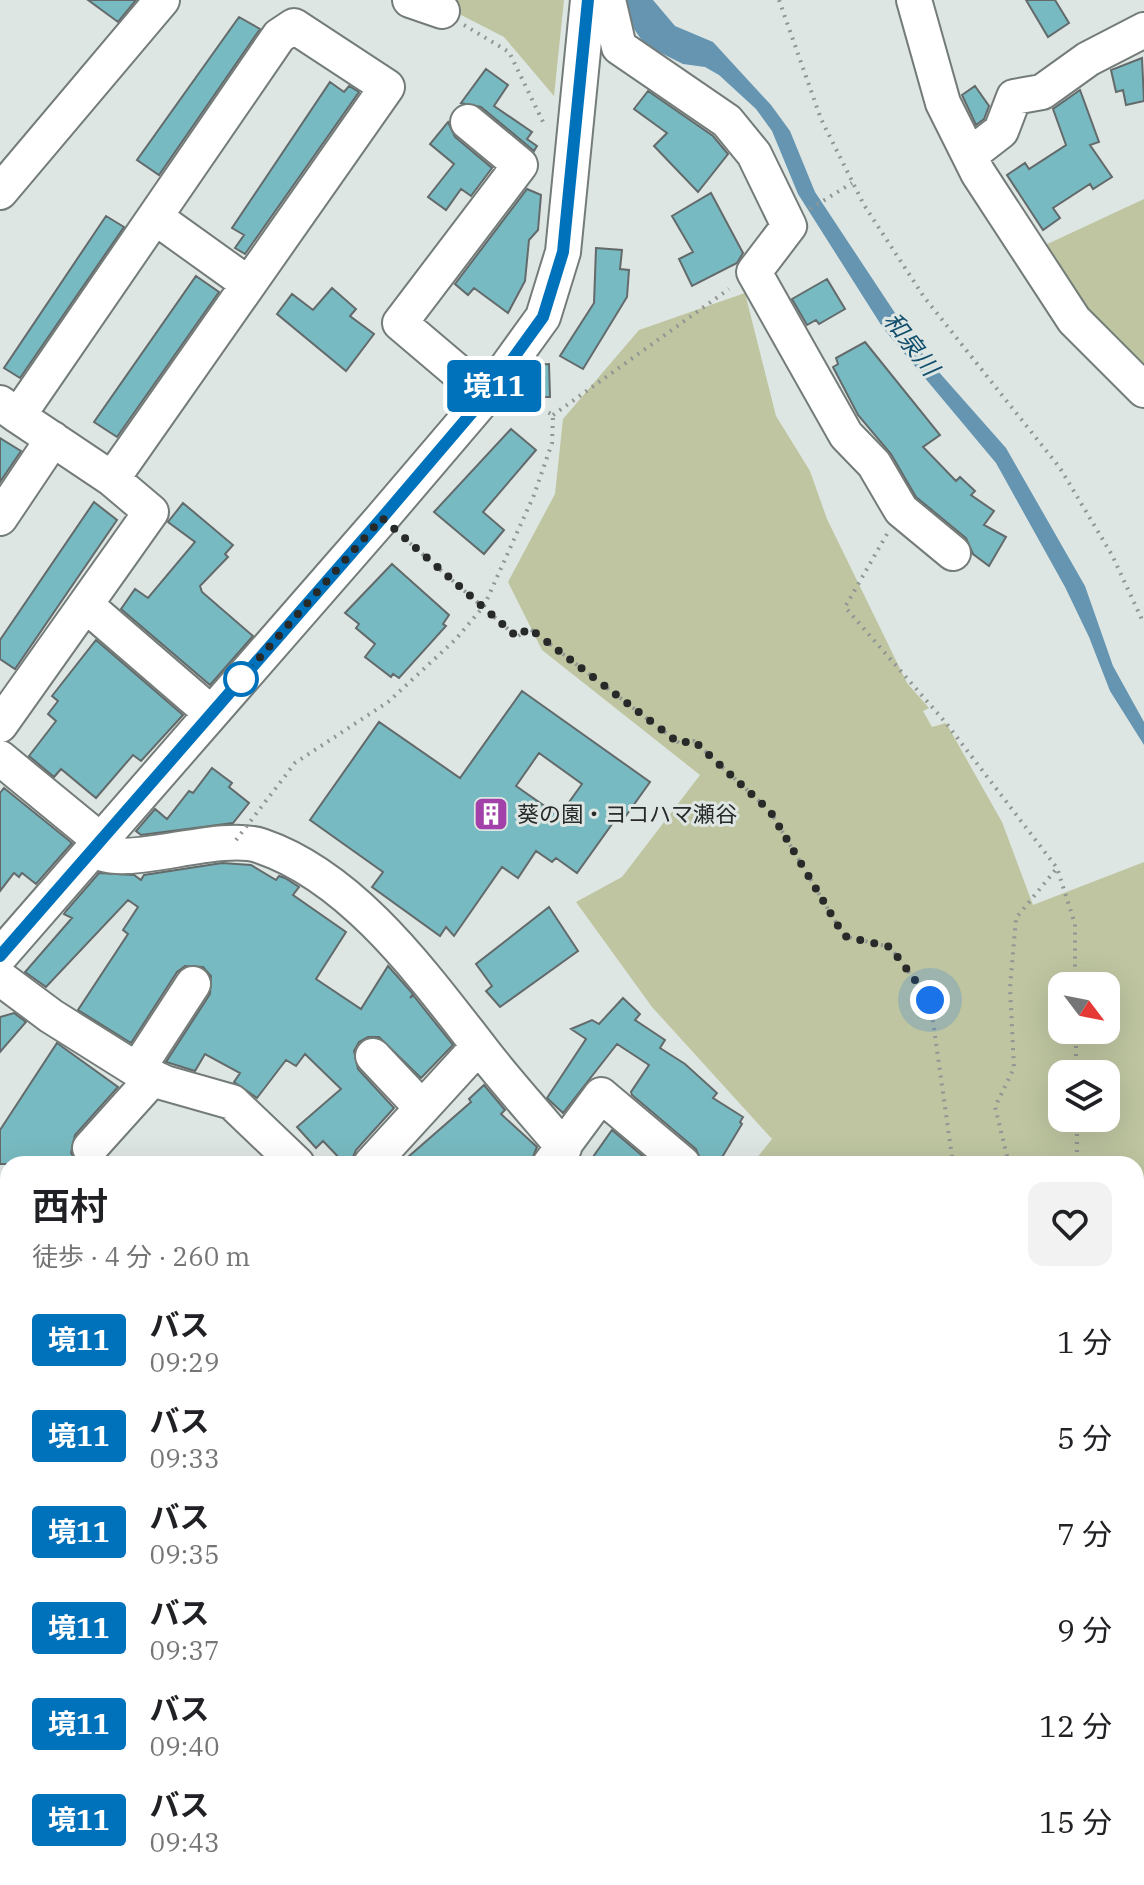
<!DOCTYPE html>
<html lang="ja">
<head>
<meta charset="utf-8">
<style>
  :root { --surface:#fff; --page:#f2f2f2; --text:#202124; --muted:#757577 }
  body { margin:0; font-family:"IBM Plex Serif","Noto Sans JP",serif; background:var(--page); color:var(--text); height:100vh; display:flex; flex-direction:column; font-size:30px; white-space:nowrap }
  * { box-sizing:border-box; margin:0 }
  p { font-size:26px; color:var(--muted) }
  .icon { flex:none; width:44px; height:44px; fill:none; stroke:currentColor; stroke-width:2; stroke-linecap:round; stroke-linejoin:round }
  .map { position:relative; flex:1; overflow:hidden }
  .drawer { position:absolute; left:0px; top:1156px; width:1144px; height:730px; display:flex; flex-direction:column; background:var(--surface); border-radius:24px 24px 0 0; box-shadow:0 8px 32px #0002 }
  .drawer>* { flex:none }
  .badge { padding:0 16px; border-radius:6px; font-size:28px; line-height:52px }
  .needle { width:52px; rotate:122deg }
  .fabs { position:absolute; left:1048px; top:972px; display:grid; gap:16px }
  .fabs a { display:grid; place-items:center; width:72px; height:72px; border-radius:16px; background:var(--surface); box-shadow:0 8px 32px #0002; font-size:40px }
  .you { position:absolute; width:40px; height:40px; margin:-20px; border:6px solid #fff; border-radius:50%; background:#1a73e8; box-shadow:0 0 0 12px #1a73e833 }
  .map>.badge { position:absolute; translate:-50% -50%; box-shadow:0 0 0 4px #fff }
  .round { display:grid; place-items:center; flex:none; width:84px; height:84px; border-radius:16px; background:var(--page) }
  .head { display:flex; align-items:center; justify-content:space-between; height:136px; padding:0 32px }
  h1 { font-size:38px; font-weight:600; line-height:60px }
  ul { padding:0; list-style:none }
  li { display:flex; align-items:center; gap:24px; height:96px; padding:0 32px }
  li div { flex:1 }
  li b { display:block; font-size:30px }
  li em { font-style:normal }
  li .badge { min-width:88px; font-weight:700; text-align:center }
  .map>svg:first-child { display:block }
</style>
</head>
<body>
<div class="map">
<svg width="1144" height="1885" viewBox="0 0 1144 1885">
  <rect width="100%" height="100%" fill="#dee6e3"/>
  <path fill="#bec5a0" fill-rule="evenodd" d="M432,0h132l-10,96 -50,-59z
    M1144,199v180l-68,-74 -35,-58z
    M745,293l31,123 34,55 17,48 80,164 22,25 -6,3 9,16 14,-4 56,99 31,83 111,-43v320l-8,11v-29h-384l20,-25 -120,-132 -76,-105 46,-25 78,-102 -158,-125 -34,-68 47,-88 8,-75 76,-89zM1062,986h44v44h-44zM1062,1074h44v44h-44z"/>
  <path fill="#6595b1" d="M622,0h31l22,26 38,16 58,63 19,26 25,61 80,121 27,40 84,95 79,138 28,80 31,56v23l-34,-54 -21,-54 -24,-50 -69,-124 -113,-135 -85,-134 -26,-63 -16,-22 -37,-34 -14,-8 -22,-3 -38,-19 -15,-22z"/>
  <path fill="#78bac1" stroke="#636a6b" stroke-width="2" fill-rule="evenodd" d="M88,0h48l-18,22z
    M1026,0h29l14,23 -21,14z
    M239,17l21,12 -101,146 -22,-15z
    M1142,58l2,43 -18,4 -3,-15 -7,2 -5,-22z
    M486,69l22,16 -14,21 38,26 -5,7 10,7 -3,5 -53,-44 -20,-4z
    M330,82l14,10 5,-6 10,6 -114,162 -10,-6 9,-13 -12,-7z
    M975,86l14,20 -5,13 -8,6 -14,-30z
    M1080,90l19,52 -9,3 22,32 -19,12 -3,-5 -37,24 7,10 -17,12 -36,-55 18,-12 4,6 37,-24 -13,-36z
    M648,91l65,45 15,18 -30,38 -44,-46 13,-13 -33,-24z
    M448,122l7,15 37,31 -21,28 -10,-7 -15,21 -18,-13 26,-33 -24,-20z
    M527,189l14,6 -3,35 -9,10 -4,41 -17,32 -34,-25 -6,7 -13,-11z
    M711,193l32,60 -6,10 -45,23 -13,-27 14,-7 -21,-36z
    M106,216l18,11 -104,151 -16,-10z
    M596,248l26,2 -2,19 9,1 -2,27 -44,72 -23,-13 34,-53z
    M196,276l23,16 -102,145 -23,-15z
    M827,279l18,30 -26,15 -3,-4 -9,5 -15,-26z
    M332,288l24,21 -6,7 24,18 -28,37 -69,-57 15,-20 21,16z
    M865,342l75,93 -17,12 33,34 4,-4 15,14 -4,4 23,16 -10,14 22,12 -17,29 -16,-12 -7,-16 -50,-41 -25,-43 -33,-39 -25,-48 5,-3 -2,-6z
    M549,364l1,33h-21l-1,-25 5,-7z
    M511,429l25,21 -53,62 21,18 -20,24 -50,-42z
    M0,438l21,13 -21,31z
    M94,502l23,18 -102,149 -15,-10v-19z
    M183,503l50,42 -8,9 3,3 -28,29 2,6 51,44 -43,49 -89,-76 14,-20 13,9 47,-56 -27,-20z
    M392,564l57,51 -6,9 3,2 -47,52 -6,-4 -2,3 -26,-20 10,-13 -19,-16 3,-4 -14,-11z
    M96,640l87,75 -42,46 -8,-6 -37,43 -35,-29 -7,8 -25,-21 27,-35 -8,-7 10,-13 -6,-5z
    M522,691l128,91 -25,35 -5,-4 -43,60 -21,-15 -4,4 -16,-11 -18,27 -16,-11 -48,69 -8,-9 -6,9 -68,-49 11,-15 -73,-52 69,-98 81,56zM539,753l43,31 -23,32 -43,-30z
    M212,768l20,15 -3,4 20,16 -16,20 -92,12 -5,-4 19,-22 12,10 22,-28 4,2z
    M4,788l68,55 -36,41 -14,-11 -3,4 -5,-4 -14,18v-98z
    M222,863l29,2 25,15 3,-4 6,2 14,9 -6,8 53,37 -30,47 45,30 27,-43 25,28 -3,4 3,-3 40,50 -32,33 -42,-41h-11l-9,5 -5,9 4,18 36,39 -38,42 -6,14h-5l-22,-23 -7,7 -19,-21 44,-38 -36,-35 -9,12 -10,-6 -29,38 -23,-16 6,-9 -35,-19 -10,17 -29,-9 44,-68 1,-18 -8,-9 -18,-1 -8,6 -46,71 -53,-33 50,-76 -5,-4 15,-23 -10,-7 -82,87 -21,-15 47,-54 -8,-4 2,-3 33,-38 35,2 7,5 3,-5z
    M549,907l29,44 -78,56 -14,-16 6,-5 -16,-22z
    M623,998l17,16 -5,6 30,20 -5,8 25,16 32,29 -4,5 30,19 -3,5 2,2 -24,40h-16l-6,-15 -64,-54 -1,-3 18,-27 -32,-21 -54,69 -16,-15 39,-59 -15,-10 21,-9 7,4z
    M14,1013l12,9 -26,30v-35z
    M57,1043l61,44 -43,48 -4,18 8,11h-79v-34z
    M484,1085l21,25 -4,4 36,33 -7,17h-130l71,-62 -2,-3z
    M612,1130l40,34h-64z"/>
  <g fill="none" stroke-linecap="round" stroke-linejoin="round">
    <g stroke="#747c79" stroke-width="38">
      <path id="minor" d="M410,0l32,11
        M608,0l11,47 108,74 27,33 35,72 -35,46 92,163 28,29 27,46 52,43
        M914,0l29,103 35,70 96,147 70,70
        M468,122l52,43 -120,158 86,73
        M970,155l31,-24 13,-34 28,-5 46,-33 56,-29
        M0,192l162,-192
        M155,217l92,66
        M0,403l18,13 261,-380 15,-10 93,61 -275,392 39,33 -151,213
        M18,416l94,63
        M0,518l53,-79
        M87,606l124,107
        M0,758l101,83
        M94,849c25,23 125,-18 167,-3 91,31 160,126 217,199 27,36 58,69 86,103
        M0,956l382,-438 104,-122 57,-79 20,-65 25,-252
        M0,978l51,38 86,54 28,13 67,19 65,62
        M373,1056l49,52
        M137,1070l56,-86
        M90,1148l63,-70
        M371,1164l107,-117
        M550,1164l51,-69 82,69
        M1136,1305l8,-7
        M0,1320l8,-18
        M1136,1377l8,23
        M0,1493l8,4
        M0,1734l8,4
        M56,1878l7,7
        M932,1878l7,7
        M1104,1878l16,7
        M3,1885l5,-8
        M185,1885l5,-7
        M502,1885l5,-7
        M1014,1885l10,-7"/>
    </g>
    <path stroke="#909694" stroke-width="4" stroke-dasharray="2 6" stroke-linecap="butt" d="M779,0l42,119 43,86 60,92 136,171 52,87 32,69
      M464,25l45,27 36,74
      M810,209l42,-26
      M553,415l176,-126
      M887,534l-42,73 101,116 111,145 18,56v62
      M404,538l113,99 12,-9 150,115 15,-2 76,70 74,125 46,11 40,53 23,164
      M1076,1030v44
      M1077,1118v46
      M1009,1164l-14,-57 19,-39 -4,-80 6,-70 41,-50
      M979,1878l2,7"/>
    <use href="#minor" stroke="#fff" stroke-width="34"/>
    <path stroke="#909694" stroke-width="4" stroke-dasharray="2 6" stroke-linecap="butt" d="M236,840l59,-77 93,-61 67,-62 29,-34 50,-111 18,-52 1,-28 -13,-7 -63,-2"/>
  </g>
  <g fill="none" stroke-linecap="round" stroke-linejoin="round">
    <g stroke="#fff" stroke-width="18">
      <path id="line" d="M0,956l382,-438 104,-122 57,-79 20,-65 25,-252"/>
    </g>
    <use href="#line" stroke="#0072bc" stroke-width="12"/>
    <path stroke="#272a29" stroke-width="8" stroke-dasharray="0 14.4" d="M241,679l141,-161 135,119 12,-9 150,115 15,-2 76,70 74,125 46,11 40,53"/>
  </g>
  <defs>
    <g id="building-square" transform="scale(1.8)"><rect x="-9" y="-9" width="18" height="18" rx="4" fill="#a141a9" stroke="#dee6e3"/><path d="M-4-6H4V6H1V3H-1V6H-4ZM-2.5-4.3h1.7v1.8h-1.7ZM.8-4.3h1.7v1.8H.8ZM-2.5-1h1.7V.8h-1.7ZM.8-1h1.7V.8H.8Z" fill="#fff"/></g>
  </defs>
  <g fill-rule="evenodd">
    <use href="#building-square" x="491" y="814"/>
  </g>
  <circle fill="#fff" stroke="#0072bc" stroke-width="4" cx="241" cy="679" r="16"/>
  <g text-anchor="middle" stroke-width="6" stroke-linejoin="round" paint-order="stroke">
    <g font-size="22" fill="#272a29" stroke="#dee6e3" text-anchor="start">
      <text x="517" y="822">葵の園・ヨコハマ瀬谷</text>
    </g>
    <g font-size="24" font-style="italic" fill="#124f6d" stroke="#dee6e3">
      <text transform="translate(911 344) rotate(52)" y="8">和泉川</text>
    </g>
  </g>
</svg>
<div class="fabs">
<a><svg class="needle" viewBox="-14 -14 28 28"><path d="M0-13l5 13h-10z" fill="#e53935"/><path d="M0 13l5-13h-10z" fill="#757577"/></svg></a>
<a><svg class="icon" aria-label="layers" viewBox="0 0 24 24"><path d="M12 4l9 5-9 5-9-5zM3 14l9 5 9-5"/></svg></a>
</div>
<div class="you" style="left:930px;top:1000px"></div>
<b class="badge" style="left:494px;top:386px;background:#0072bc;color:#fff">境11</b>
<section class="drawer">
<div class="head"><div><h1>西村</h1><p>徒歩 · 4 分 · 260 m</p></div><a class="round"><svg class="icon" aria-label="heart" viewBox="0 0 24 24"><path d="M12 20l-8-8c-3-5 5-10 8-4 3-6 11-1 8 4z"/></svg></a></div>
<ul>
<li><span class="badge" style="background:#0072bc;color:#fff">境11</span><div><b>バス</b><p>09:29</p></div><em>1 分</em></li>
<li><span class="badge" style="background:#0072bc;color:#fff">境11</span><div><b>バス</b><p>09:33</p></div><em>5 分</em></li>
<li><span class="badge" style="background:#0072bc;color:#fff">境11</span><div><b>バス</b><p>09:35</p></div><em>7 分</em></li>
<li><span class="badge" style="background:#0072bc;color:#fff">境11</span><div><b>バス</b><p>09:37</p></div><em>9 分</em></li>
<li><span class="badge" style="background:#0072bc;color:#fff">境11</span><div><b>バス</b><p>09:40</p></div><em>12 分</em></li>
<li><span class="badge" style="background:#0072bc;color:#fff">境11</span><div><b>バス</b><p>09:43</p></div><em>15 分</em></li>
</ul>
</section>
</div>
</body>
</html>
